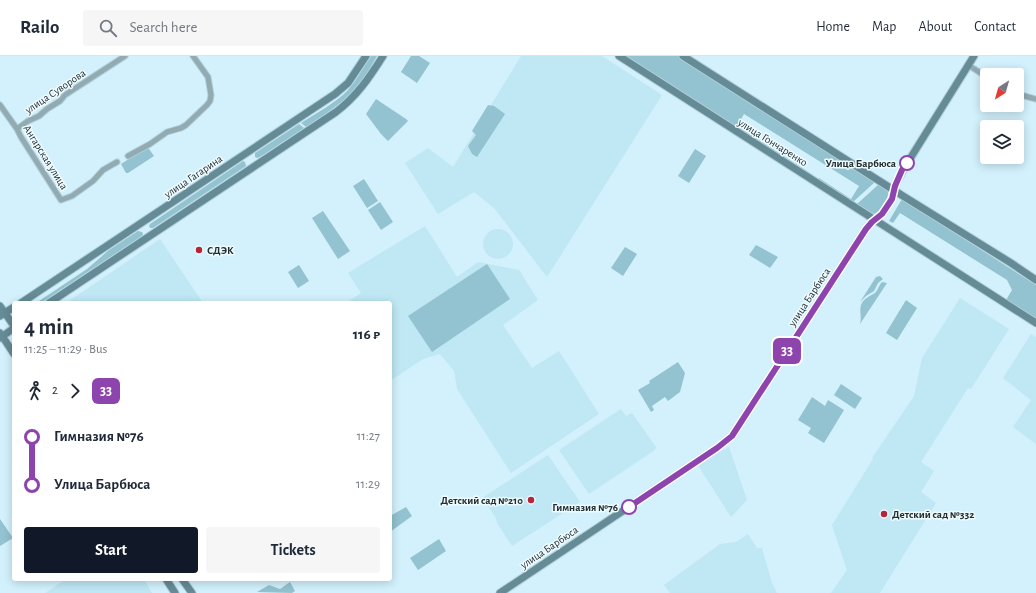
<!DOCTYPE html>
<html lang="en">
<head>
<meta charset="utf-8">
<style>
  :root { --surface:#fff; --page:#f6f6f7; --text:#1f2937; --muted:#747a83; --line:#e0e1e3; --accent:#111827 }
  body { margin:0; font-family:"Alegreya Sans",sans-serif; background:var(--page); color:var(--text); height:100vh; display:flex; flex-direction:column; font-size:15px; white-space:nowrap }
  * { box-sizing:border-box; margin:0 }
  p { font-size:13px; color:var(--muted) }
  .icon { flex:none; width:22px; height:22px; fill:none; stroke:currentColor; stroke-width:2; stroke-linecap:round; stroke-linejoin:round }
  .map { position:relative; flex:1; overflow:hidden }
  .sheet { position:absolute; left:12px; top:245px; width:380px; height:280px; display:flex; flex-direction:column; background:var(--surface); border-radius:4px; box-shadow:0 2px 10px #0003 }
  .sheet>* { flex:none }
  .badge { padding:0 8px; border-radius:6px; font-size:14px; line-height:26px }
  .needle { width:26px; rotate:217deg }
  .buttons { position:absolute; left:980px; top:12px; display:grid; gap:8px }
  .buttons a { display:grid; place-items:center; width:44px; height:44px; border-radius:4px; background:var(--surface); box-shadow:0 2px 10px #0003; font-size:20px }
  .map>.badge { position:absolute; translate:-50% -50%; box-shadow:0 0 0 2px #fff }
  .legs { display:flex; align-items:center; gap:6px; height:44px; padding:0 12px; font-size:13px }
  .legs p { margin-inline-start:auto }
  .summary { display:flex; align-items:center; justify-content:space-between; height:68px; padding:0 12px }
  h1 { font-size:22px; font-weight:700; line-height:30px }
  .button { display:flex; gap:8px; margin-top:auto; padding:8px 12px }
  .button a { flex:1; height:46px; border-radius:4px; background:var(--accent); color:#fff; font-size:16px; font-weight:700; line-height:46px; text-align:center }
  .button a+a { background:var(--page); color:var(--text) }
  ul { padding:0 12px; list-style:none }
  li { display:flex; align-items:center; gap:14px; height:48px; font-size:15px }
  li i { display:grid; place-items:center; width:6px; height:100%; margin:0 5px; background:currentColor }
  li i::after { content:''; width:10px; height:10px; margin:-5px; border:3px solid; border-radius:50%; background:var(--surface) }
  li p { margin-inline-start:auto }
  li:first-child i { background:linear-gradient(#0000 50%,currentColor 0) }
  li:last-child i { background:linear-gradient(currentColor 50%,#0000 0) }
  header { display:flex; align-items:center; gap:24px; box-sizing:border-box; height:56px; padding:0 20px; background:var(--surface); border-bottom:1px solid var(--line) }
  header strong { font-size:19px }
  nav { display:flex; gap:22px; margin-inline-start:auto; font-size:14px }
  .search { width:280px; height:36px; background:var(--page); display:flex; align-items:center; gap:10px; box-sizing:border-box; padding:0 14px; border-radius:4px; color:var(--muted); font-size:15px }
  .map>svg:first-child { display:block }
</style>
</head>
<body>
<header>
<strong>Railo</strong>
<div class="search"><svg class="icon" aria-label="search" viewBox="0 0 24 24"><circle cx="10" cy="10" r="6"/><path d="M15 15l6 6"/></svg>Search here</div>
<nav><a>Home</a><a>Map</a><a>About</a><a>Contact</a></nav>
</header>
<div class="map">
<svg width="1036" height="537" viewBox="0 0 1036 537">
  <rect width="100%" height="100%" fill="#d2f1fc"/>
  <path fill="#bfe7f4" d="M521,0h81l60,39 -115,182 -53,-69 -20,-16 -36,22 -33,-51 23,-15 25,19z
    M425,170l32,51 21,-15 41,8 19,30 -35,25 29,43 27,-17 40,63 -88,59 -54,-84 -3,-18 -14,-17 -17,5 -33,22v-78h-44l15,-10 -13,-20z
    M483 188a15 15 0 1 1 30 0a15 15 0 1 1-30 0Z
    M160,183l43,64h-137z
    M960,242l49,31 -38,60 -3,-1 -47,74 13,9 -13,21 15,11 -56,90h-49l16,-23 -15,-45 41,-66 -1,-1 42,-62 8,-38z
    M1031,278l5,3v107l-23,-17 18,-27 -28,-22z
    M621,353l5,7 6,-3 24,34 -1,3 -66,44 -30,-44z
    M729,391l18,53 -16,17 -34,-53z
    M548,399l32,47 -68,44 -15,-23 -1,-5 -14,-20z
    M748,478l9,14h5l10,35 5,10h-107l-6,-8 56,-41 16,-2z
    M66,523h78l8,14h-107z"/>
  <path fill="#93c2d0" d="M371,0h6c-7,12 -14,25 -24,35 -14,15 -31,25 -47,36l-5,-4c14,-9 36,-21 47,-33 9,-10 15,-23 23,-34z
    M411,0h8l11,7 -13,20 -16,-11z
    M624,0h59l192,126 -22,20 -35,-22 1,-2 32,21 8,-13 -115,-72 -7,12 76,49 -1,1z
    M376,43l30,20 2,2 -20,20 -7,-7 -15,-20z
    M488,49l6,1 11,8 -28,43 -5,-3 -4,-8 8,-11 -4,-4z
    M299,68l5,4 -44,29 -3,1 -2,-1v-4z
    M146,92l3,1 5,7 -26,17h-2l-5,-9z
    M695,93l11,7 -17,27 -11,-7z
    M243,105l2,1 1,4 -93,62h-3l-1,-2 1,-2z
    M364,123l14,22 -11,7 -14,-22z
    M879,128l9,7c1,7 -6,19 -13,23l-4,-1 -14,-9z
    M902,143l134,86v33l-30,-18 6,-10 -5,-10 -107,-67 -7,10 -4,-2z
    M380,146l13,20 -12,8 -13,-20z
    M323,155l27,40 -12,8 -26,-41z
    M138,175l4,1 1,2 -1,2 -101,67h-5l51,-34 22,-19z
    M756,189l22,12 -8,11 -21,-13z
    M625,191l12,7 -14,22 -12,-8z
    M487,208l23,35 -78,53 -24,-36z
    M299,209l10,16 -11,7 -10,-16z
    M880,220l3,3 -5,4 -4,8 -8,5 -6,6 16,-25z
    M882,226l5,1 -27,41c2,-6 -1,-13 1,-19 2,-6 9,-9 14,-12 3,-3 4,-8 7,-11z
    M906,244l11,8 -20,32 -11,-7z
    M678,306l7,11 -5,19 -12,9 -3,-4 -13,9 2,4 -3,2 -13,-22 12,-7 -1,-2z
    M841,328l21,14 -7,11 -21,-14z
    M812,341l13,9 3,-6 16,10 -20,33 -16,-10 3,-5 -13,-8z
    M406,451l6,9 -22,16v-16z
    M0,463l13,19 -13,8z
    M439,483l7,12 -28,19 -8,-12z
    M290,526l5,9 -3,2 -35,-1 12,-7 11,4z"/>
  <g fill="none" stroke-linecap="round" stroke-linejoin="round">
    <g stroke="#b2ced8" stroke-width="7">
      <path id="street" d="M968,9l19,12
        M1017,37l4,2 15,4
        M0,49l17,24 4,8 40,63 11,-4 21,-15 10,-11 14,-8
        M17,73l11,-8 11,-5 8,-7 13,-8 5,-6 60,-39
        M128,100l22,-12 17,-12 14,-4 5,-3 21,-20 3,-4 1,-6 -3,-18 -15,-21"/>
    </g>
    <g stroke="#b2ced8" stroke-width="9">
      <path id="secondary" d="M619,0l417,267
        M683,0l220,140 108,67 25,17
        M21,247l314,-209 13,-11 18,-27
        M49,247l287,-191c21,-16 33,-34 47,-56
        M0,250l14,20
        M0,260l14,-9
        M0,277l14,21
        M0,282l14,-10
        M166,523l9,14
        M182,523l10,14
        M500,537l217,-145 15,-12 134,-207 6,-7 10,-8 10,-15 3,-13 8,-16 71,-114"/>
    </g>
    <use href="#street" stroke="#92abb3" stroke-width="5"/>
    <use href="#secondary" stroke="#658b97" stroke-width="7"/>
  </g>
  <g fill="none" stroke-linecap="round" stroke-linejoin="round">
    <g stroke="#fff" stroke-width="9">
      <path id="line-1" d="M629,451l88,-59 15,-12 134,-207 6,-7 10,-8 10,-15 3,-13 7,-16 5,-7"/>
    </g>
    <use href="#line-1" stroke="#8e44ad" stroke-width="6"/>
  </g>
  <g fill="#fff" stroke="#8e44ad" stroke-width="2">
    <circle cx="907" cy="107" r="7"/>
    <circle cx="629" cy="451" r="7"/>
  </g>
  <g fill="#b62537" stroke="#eefbff" stroke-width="1.5">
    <circle cx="199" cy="194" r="4"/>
    <circle cx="531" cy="444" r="4"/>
    <circle cx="884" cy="458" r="4"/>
  </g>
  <g text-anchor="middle" stroke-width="3" stroke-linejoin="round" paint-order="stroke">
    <g font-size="11" fill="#222e32" stroke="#eefbff">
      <text transform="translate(55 35) rotate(-34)" y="4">улица Суворова</text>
      <text transform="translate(773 86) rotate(32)" y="4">улица Гончаренко</text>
      <text transform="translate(46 101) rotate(58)" y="4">Ангарская улица</text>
      <text transform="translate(193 120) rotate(-34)" y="4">улица Гагарина</text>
      <text transform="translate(809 241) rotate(-57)" y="4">улица Барбюса</text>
      <text transform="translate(549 491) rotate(-34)" y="4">улица Барбюса</text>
    </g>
    <g font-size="11" font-weight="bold" fill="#222e32" stroke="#eefbff" text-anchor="end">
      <text x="896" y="111">Улица Барбюса</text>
      <text x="618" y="455">Гимназия №76</text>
    </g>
    <g font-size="11" font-weight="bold" fill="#222e32" stroke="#eefbff" text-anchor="start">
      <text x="207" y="198">СДЭК</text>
      <text x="523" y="448" text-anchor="end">Детский сад №210</text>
      <text x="892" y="462">Детский сад №332</text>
    </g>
  </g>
</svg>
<div class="buttons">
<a><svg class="needle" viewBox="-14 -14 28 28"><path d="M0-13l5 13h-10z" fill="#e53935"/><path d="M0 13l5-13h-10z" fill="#747a83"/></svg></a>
<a><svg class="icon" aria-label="layers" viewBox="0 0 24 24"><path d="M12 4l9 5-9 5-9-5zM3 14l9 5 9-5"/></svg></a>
</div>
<b class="badge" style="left:787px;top:295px;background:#8e44ad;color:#fff">33</b>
<section class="sheet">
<div class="summary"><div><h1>4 min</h1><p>11:25 – 11:29 · Bus</p></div><b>116 ₽</b></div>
<div class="legs"><svg class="icon" aria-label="walk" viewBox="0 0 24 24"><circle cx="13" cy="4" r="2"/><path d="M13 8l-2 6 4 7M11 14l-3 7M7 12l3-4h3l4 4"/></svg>2<svg class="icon" aria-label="forward" viewBox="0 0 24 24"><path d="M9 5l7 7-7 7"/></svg><b class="badge" style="background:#8e44ad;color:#fff">33</b></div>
<ul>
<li><i style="color:#8e44ad"></i><b>Гимназия №76</b><p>11:27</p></li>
<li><i style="color:#8e44ad"></i><b>Улица Барбюса</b><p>11:29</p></li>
</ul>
<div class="button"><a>Start</a><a>Tickets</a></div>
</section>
</div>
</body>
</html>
